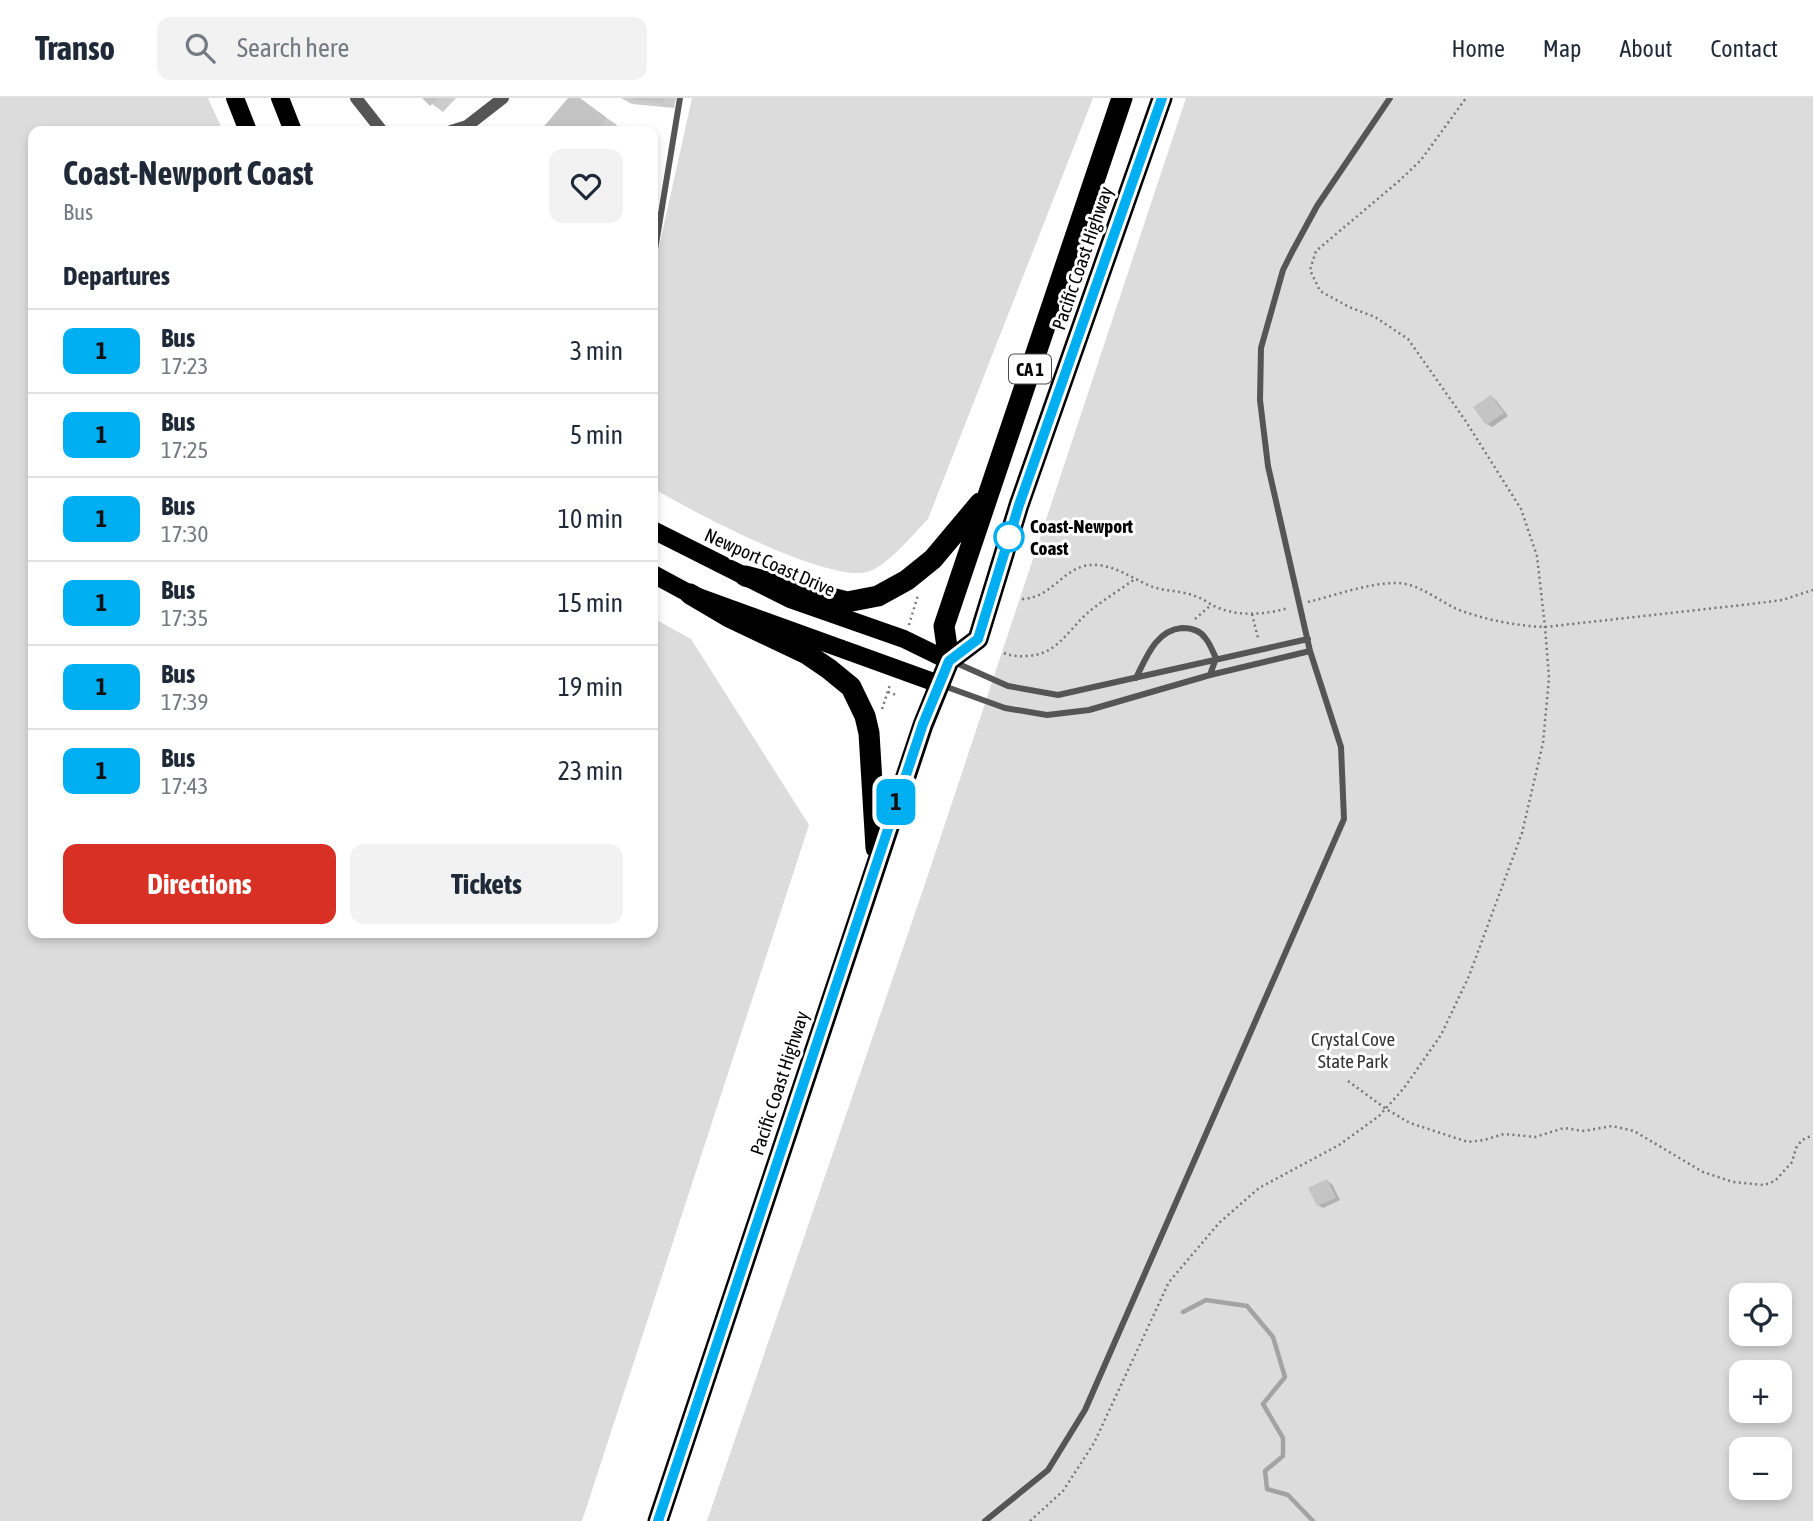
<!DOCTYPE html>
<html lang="en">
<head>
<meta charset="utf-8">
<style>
  body { margin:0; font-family:"Asap Condensed",sans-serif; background:#f2f2f3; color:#1f2937; height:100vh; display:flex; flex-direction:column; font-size:26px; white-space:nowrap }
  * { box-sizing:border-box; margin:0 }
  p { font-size:23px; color:#747a83 }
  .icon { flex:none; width:38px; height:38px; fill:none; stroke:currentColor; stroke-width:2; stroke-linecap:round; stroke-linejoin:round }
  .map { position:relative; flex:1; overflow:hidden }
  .sheet { position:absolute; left:28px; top:28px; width:630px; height:812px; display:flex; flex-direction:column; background:#fff; border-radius:14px; box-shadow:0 4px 10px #0003 }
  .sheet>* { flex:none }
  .badge { padding:0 14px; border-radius:10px; font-size:24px; line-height:46px }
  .tools { position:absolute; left:1729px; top:1185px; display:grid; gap:14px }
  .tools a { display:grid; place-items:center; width:63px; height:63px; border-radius:14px; background:#fff; box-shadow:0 4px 10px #0003; font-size:35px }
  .map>.badge { position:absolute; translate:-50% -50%; box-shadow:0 0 0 4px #fff }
  h2 { padding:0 35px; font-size:26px; line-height:63px }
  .round { display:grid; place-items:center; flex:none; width:74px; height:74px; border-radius:14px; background:#f2f2f3 }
  .overview { display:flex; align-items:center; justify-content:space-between; height:119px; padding:0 35px }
  h1 { font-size:33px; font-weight:700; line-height:52px }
  .primary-button { display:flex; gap:14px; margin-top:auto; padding:14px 35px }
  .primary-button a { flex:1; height:80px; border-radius:14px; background:#d93025; color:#fff; font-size:28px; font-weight:700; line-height:80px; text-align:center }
  .primary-button a+a { background:#f2f2f3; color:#1f2937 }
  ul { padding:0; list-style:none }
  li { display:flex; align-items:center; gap:21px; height:84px; padding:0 35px; border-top:2px solid #e0e1e3 }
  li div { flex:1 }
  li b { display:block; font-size:26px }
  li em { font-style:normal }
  li .badge { min-width:77px; font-weight:700; text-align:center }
  header { display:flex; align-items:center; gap:42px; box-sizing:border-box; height:98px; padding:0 35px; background:#fff; border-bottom:2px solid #e0e1e3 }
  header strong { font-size:33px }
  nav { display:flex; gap:38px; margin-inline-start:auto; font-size:24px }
  .search { width:490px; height:63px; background:#f2f2f3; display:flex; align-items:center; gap:18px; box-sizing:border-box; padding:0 24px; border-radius:14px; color:#747a83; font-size:26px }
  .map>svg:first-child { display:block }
  .green { fill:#dcdcdc; fill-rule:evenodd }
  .shadow { fill:#0003 }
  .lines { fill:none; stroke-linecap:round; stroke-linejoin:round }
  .stream { stroke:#a3a3a3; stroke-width:4.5 }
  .building { fill:#c4c4c4 }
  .path { stroke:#777; stroke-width:2.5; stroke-dasharray:2 3.5; stroke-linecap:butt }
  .lane { stroke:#555; stroke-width:6 }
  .street { stroke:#555; stroke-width:12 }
  .primary { stroke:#000; stroke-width:18 }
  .highway { stroke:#000; stroke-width:21 }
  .line-casing { stroke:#fff; stroke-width:16 }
  .line { stroke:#00aff2; stroke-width:10 }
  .stop-dot { fill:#fff; stroke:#00aff2; stroke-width:3.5 }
  .labels { text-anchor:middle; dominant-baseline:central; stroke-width:6; stroke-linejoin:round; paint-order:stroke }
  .shield { fill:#fff; stroke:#4c4c4c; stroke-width:2 }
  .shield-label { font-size:18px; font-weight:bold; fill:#000 }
  .street-label { font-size:19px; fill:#000; stroke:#fff }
  .stop-label { font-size:19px; font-weight:bold; fill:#000; stroke:#fff; text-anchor:start }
  .park-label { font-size:19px; fill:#333; stroke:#fff }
</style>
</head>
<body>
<header>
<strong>Transo</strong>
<div class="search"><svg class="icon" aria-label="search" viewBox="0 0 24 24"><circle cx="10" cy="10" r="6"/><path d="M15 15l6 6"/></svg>Search here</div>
<nav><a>Home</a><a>Map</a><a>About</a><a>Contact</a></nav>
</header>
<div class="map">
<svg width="1813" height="1423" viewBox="0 0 1813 1423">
  <rect width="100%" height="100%" fill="#fff"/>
  <!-- green -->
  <path class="green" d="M0,0H208L223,33H33V835H653V520L691,541L809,727L582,1423H0Z
    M692,0H1093L928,421C913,436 887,469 867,474C825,484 691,413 653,390V176Z
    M1186,0H1813V1423H707L927,780ZM1741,1197H1780V1236H1741ZM1741,1274H1780V1312H1741ZM1741,1351H1780V1390H1741Z"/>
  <!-- shadow -->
  <path class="shadow" d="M424,0H456L443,14Z
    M570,0H578L617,27L612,33H543Z
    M621,0H676L674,10L632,6Z
    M1491,299L1496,302L1508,318L1492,329L1487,326Z
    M1327,1083L1332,1086L1340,1102L1323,1110L1318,1107Z"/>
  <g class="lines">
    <!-- stream -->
    <path class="stream" d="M1183,1214L1206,1202L1247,1208L1273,1239L1285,1279L1263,1306L1283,1340V1358L1265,1373L1267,1391L1288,1397L1313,1423"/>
  </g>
  <!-- building -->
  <path class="building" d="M422,0H438L430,8Z
    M568,0H580L607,20L595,33H540Z
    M634,0H664L663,5L634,2Z
    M1491,297L1504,315L1486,327L1473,309Z
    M1327,1081L1336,1100L1317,1108L1308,1090Z"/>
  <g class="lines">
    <!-- path -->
    <path class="path" d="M1022,501C1055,500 1064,464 1098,467C1116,469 1131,479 1148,487C1163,494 1180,492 1195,498C1202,500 1208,505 1214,508C1237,519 1265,517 1288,510
      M1308,504C1336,497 1365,486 1394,485C1418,484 1438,503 1459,512C1487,522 1516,528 1545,529L1751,506L1782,502L1813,492
      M1252,516L1258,540
      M1195,521L1211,507
      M909,527L918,497
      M1004,555C1015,560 1036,559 1047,553C1063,545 1076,524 1091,512C1105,501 1121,491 1135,481
      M888,594L896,597
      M882,611L890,587
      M1348,983L1386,1011L1410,1025L1468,1044L1484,1042L1504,1036L1535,1039L1564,1030L1584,1033L1612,1028L1634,1033L1703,1074L1733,1084L1764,1087L1775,1083L1792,1064L1796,1050L1802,1042L1813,1037
      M1030,1423L1063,1393L1094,1345L1169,1184L1219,1125L1259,1090L1339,1047L1379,1018L1404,990L1441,937L1469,878L1522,735L1543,645L1549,580L1545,529L1537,458L1521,411L1465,322L1408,241L1375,219L1349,209L1320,193L1310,172L1316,153L1399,83L1421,62L1466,0"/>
    <!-- lane -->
    <path class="lane" d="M653,164L680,0
      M954,564L1008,588L1058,597L1308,541
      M1136,580C1146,560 1156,532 1182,530C1192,530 1201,533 1206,541C1210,546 1213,554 1216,560L1210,577
      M944,588L1005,610L1047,617L1089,612L1210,577L1310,553
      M985,1423L1048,1372L1085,1312L1344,721L1341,649L1310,553L1268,368L1260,302L1261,250L1283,172L1292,154L1317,108L1390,0"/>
    <!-- street -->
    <path class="street" d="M356,0L382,33
      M451,33L467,28L503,0"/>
    <!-- primary -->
    <path class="primary" d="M235,0L248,33
      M280,0L293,33
      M653,432L790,501L904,541L949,563
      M653,476L690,496L939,586"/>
    <!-- highway -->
    <path class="highway" d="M745,478L847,504L878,498L907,482L933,461L980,405
      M690,496L729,519L807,556L829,571L851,589L865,618L869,635L876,750
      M949,563L944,528L1122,0
      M658,1423L923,627L949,563L978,541L1019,407L1162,0"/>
  </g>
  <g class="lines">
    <!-- line casing -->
    <g class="line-casing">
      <path id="line" d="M658,1423L923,626L949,563L978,541L1019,407L1162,0"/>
    </g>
    <!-- line -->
    <use href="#line" class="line"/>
  </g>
  <!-- markers -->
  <circle class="stop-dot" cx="1009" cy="439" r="14"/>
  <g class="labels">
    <!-- shield labels -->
    <rect class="shield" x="1009" y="256.5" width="42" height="29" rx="5"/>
    <g class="shield-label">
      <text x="1030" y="271">CA 1</text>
    </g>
    <!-- street labels -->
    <g class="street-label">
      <text transform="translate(1082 160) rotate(-71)">Pacific Coast Highway</text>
      <text transform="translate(770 464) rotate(24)">Newport Coast Drive</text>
      <text transform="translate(779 985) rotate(-72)">Pacific Coast Highway</text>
    </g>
    <!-- stop labels -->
    <g class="stop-label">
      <text x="1030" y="428">Coast-Newport<tspan x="1030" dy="22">Coast</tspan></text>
    </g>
    <!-- park labels -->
    <g class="park-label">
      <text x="1353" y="941">Crystal Cove<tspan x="1353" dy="22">State Park</tspan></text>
    </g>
  </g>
</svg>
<div class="tools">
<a><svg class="icon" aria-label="locate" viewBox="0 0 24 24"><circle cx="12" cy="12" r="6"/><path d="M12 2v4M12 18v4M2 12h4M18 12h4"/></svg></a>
<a>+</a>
<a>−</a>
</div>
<b class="badge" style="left:896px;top:704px;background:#00aff2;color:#111">1</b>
<section class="sheet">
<div class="overview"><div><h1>Coast-Newport Coast</h1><p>Bus</p></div><a class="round"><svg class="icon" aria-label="heart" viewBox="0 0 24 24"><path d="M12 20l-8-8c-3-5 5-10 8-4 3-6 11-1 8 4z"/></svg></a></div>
<h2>Departures</h2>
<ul>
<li><span class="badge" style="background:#00aff2;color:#111">1</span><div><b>Bus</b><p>17:23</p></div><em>3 min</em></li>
<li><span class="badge" style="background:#00aff2;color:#111">1</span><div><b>Bus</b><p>17:25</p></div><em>5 min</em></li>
<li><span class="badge" style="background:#00aff2;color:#111">1</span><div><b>Bus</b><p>17:30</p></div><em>10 min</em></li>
<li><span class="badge" style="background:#00aff2;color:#111">1</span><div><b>Bus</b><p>17:35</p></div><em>15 min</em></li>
<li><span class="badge" style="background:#00aff2;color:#111">1</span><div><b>Bus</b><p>17:39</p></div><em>19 min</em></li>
<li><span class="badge" style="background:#00aff2;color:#111">1</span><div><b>Bus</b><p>17:43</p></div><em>23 min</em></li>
</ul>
<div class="primary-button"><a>Directions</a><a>Tickets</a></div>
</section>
</div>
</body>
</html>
